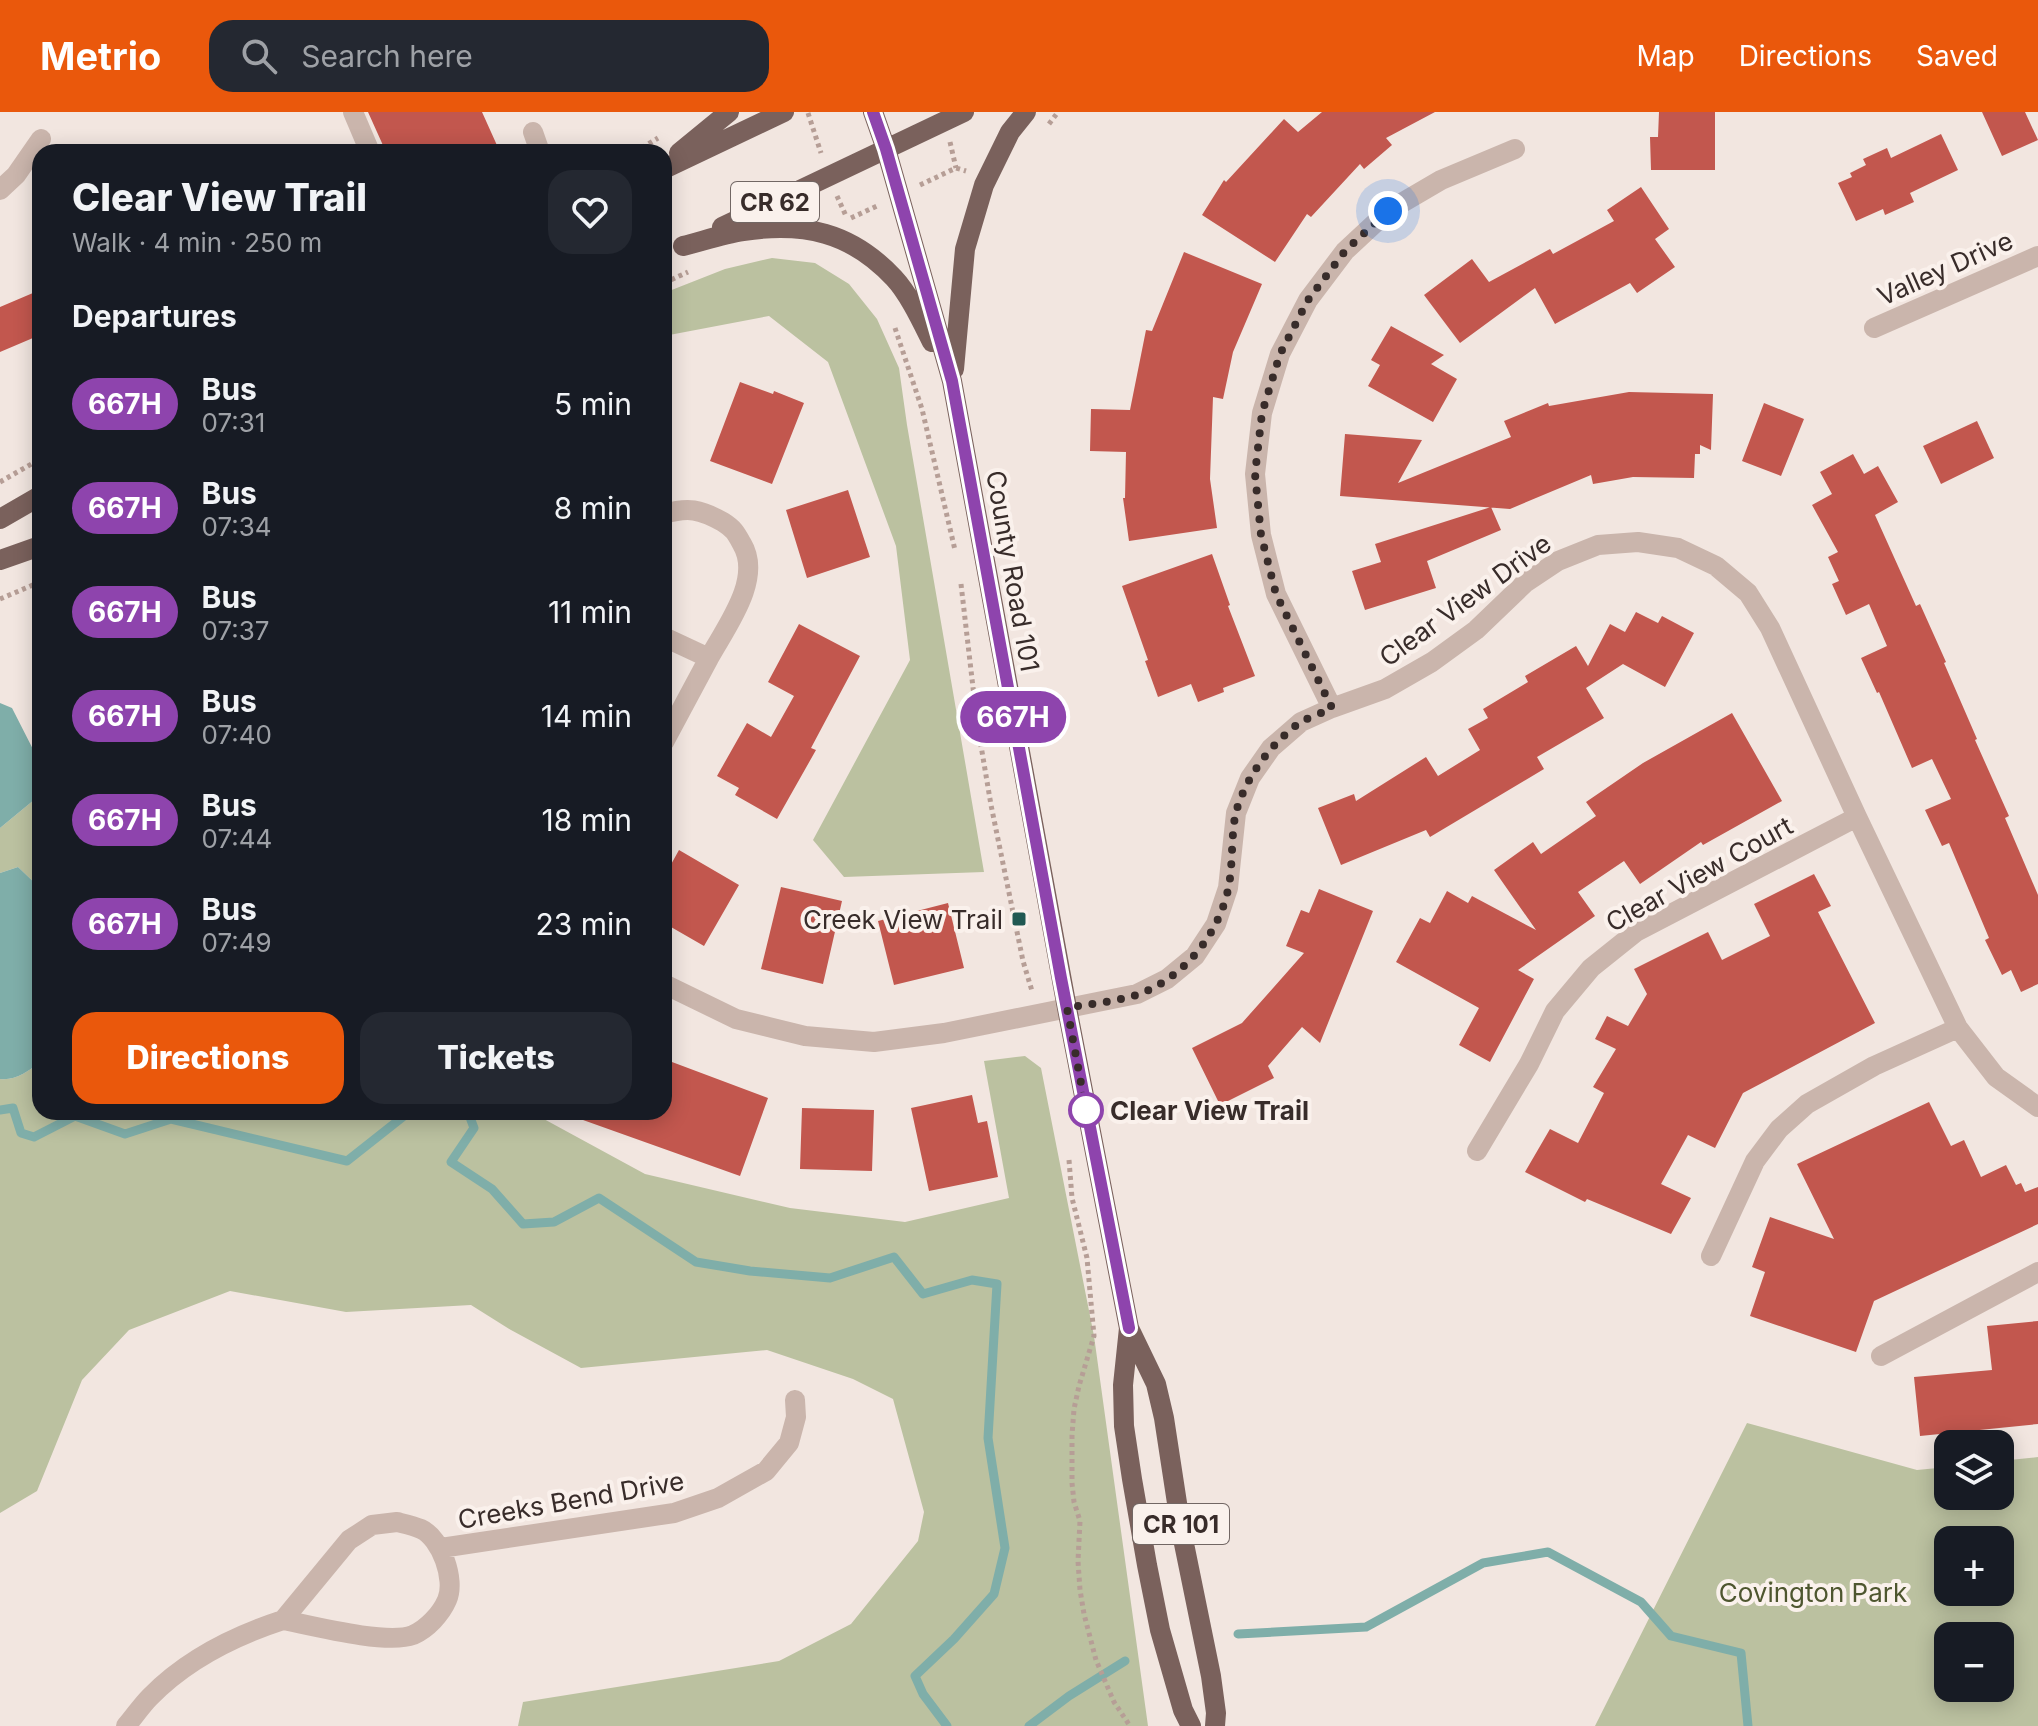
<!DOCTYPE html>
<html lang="en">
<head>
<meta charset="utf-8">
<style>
  body { margin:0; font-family:Inter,sans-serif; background:#242831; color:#f1f3f6; height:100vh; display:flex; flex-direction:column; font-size:30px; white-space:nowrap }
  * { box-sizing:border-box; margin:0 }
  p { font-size:26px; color:#9ea1a6 }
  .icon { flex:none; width:44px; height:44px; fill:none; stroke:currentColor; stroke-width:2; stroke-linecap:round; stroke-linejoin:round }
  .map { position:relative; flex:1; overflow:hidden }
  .drawer { position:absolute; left:32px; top:32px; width:640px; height:976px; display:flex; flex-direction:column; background:#171b24; border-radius:24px; box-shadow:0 4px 20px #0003 }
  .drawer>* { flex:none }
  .badge { padding:0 16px; border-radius:26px; font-size:28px; line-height:52px }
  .tools { position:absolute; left:1934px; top:1318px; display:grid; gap:16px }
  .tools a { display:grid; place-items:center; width:80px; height:80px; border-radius:16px; background:#171b24; box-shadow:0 4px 20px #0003; font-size:40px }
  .you { position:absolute; width:40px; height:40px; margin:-20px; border:6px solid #fff; border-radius:50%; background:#1a73e8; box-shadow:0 0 0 12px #1a73e833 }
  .map>.badge { position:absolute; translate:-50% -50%; box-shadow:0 0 0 4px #fff }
  h2 { padding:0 40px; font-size:30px; line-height:72px }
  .round { display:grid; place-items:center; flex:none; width:84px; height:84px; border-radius:24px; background:#242831 }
  .headline { display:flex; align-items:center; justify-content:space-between; height:136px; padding:0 40px }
  h1 { font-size:38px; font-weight:800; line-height:60px }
  .primary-button { display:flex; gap:16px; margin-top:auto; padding:16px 40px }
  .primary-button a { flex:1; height:92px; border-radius:24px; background:#ea580c; color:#fff; font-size:32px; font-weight:800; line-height:92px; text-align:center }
  .primary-button a+a { background:#242831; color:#f1f3f6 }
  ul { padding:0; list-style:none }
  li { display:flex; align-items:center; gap:24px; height:104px; padding:0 40px }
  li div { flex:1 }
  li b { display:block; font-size:30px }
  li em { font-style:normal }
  li .badge { min-width:88px; font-weight:700; text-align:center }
  header { display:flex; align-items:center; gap:48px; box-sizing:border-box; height:112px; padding:0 40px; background:#ea580c; color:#fff }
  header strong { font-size:38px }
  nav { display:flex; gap:44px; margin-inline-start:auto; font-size:28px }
  .search { width:560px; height:72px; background:#242831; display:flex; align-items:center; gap:20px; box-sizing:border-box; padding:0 28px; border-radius:24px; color:#9ea1a6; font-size:30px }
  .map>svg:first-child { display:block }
  .green { fill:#bbc1a0; fill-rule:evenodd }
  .water { fill:#7faea9 }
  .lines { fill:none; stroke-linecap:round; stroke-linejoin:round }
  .stream { stroke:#7faea9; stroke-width:9 }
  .building { fill:#c2574e }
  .path { stroke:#b69e96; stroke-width:5; stroke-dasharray:4 4; stroke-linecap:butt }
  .minor { stroke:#cab5ac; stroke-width:20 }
  .major { stroke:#7a615c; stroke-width:20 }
  .line-casing { stroke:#fff; stroke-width:18 }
  .line { stroke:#8e44ad; stroke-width:12 }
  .walk { stroke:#382c2a; stroke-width:8; stroke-dasharray:0 14.4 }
  .poi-dot { fill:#215953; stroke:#faf1ec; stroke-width:3 }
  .stop-dot { fill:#fff; stroke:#8e44ad; stroke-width:4 }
  .labels { text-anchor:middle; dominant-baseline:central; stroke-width:8; stroke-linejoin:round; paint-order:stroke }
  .shield { fill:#faf1ec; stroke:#726764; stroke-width:2 }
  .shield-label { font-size:24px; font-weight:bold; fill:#382c2a }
  .street-label { font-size:26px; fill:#382c2a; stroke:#faf1ec }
  .poi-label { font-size:26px; fill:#382c2a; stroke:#faf1ec; text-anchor:end }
  .stop-label { font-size:26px; font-weight:bold; fill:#382c2a; stroke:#faf1ec; text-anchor:start }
  .park-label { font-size:26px; fill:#4e562f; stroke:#faf1ec }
</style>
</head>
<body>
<header>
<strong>Metrio</strong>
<div class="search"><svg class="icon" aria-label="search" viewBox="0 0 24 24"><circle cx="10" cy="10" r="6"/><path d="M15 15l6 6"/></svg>Search here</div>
<nav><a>Map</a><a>Directions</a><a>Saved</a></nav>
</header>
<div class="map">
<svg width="2038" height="1614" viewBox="0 0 2038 1614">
  <rect width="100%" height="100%" fill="#f2e6e0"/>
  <!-- green -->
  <path class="green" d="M772,146L815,151L849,172L877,207L899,256L907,313L984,760L844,765L813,728L910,548L896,434L828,250L769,204L664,224V181L725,157Z
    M40,683V776L18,755L0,761V716Z
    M1025,944L1041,956L1094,1224L1148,1614H518L523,1590L779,1549L851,1512L918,1429L924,1400L893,1287L853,1267L767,1238L581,1256L511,1218L471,1193L346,1200L230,1179L129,1218L82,1268L37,1379L0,1401V967C15,969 29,959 40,950V1000H531L645,1062L790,1096L905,1110L1009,1086L984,949Z
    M1747,1311L1917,1358L1948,1355V1384H2000V1349L2038,1345V1614H1595ZM2000,1428V1480H1948V1428ZM2000,1524V1576H1948V1524Z"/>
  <!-- water -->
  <path class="water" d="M0,591L12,596L40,651V683L0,716Z
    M18,755L40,776V950C29,959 15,969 0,967V761Z"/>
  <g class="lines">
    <!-- stream -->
    <path class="stream" d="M0,998L13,996L21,1021L34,1025L75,1004L125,1022L171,1007L347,1049L409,1000
      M468,1000L474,1016L451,1050L492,1077L523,1112L554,1110L599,1086L696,1150L750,1159L830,1166L894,1145L923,1182L972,1168L997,1172L988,1326L1005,1436L994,1482L954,1527L915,1564L923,1582L947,1614
      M1238,1522L1366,1515L1483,1451L1548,1440L1641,1490L1671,1524L1741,1541L1748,1614
      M1029,1614L1069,1584L1125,1549"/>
  </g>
  <!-- building -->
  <path class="building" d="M368,0H482L500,40H386Z
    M1322,0H1435L1386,26L1392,33L1364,57L1360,52L1311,105L1307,102L1275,150L1202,103L1224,68L1226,70L1284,7L1298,20Z
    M1659,0H1715V58H1651L1650,25H1658Z
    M1982,0H2025L2038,28L2002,44Z
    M1941,22L1958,58L1910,81L1914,90L1885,103L1883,97L1856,109L1838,71L1852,65L1850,61L1866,53L1863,47L1887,36L1891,46Z
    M1641,75L1669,117L1655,127L1675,155L1637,181L1630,171L1555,212L1535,176L1460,231L1424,183L1472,147L1489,170L1550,137L1553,142L1614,109L1607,98Z
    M1184,140L1262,172L1233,240L1223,287L1213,285L1210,367L1217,416L1129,429L1123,386H1125L1126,340L1090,339L1091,297L1130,298L1146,218L1152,219Z
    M40,178V223L0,240V195Z
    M1391,214L1444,243L1431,252L1457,267L1433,310L1368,274L1380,253L1371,248Z
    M740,270L773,282L774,279L804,291L772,372L710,349Z
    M1629,280L1713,282L1711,338L1700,333V342H1695L1694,366L1633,365L1593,372L1591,363L1510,397L1340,384L1345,322L1422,328L1398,371L1511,325L1504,309L1548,291L1549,294Z
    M1764,291L1804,307L1781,364L1742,349Z
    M1977,309L1994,346L1941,372L1923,334Z
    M1853,342L1864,362L1878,354L1898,390L1875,403L1916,494L1920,492L1946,550L1944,551L1977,627L1975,628L2009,704L2005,706L2038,783V872L2021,880L2011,858L2002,863L1985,828L1989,826L1949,731L1942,734L1925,698L1951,687L1932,647L1912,656L1879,580L1877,581L1861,546L1887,534L1869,492L1846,503L1832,472L1839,469L1828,445L1838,440L1812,393L1832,382L1820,360Z
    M848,378L870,445L807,466L786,398Z
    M1491,395L1501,418L1427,449L1436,476L1365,498L1352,459L1381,450L1375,432Z
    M1212,442L1230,493L1228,494L1255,564L1223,576L1224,580L1198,590L1191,572L1158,585L1145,549L1148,548L1122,474Z
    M1636,500L1658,511L1662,504L1694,521L1665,575L1623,552L1586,576L1604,606L1537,645L1544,657L1430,725L1426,718L1341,753L1318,696L1354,682L1356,689L1426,645L1438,664L1480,638L1468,617L1488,606L1483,597L1528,570L1525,564L1576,534L1588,554L1610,512L1625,520Z
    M799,512L860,544L811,636L816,638L777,707L735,683L739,676L717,664L747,611L771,625L794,584L768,570Z
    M1732,601L1782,689L1703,733L1701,730L1640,772L1624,749L1578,780L1595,804L1518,858L1534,867L1490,950L1459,933L1479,896L1396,850L1420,806L1430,811L1447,779L1468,791L1472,784L1536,818L1494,758L1533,730L1541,742L1596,704L1586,690L1643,651Z
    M679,738L739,773L704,834L664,811V765Z
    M1814,762L1831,794L1818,800L1875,911L1743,981L1715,1036L1688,1023L1661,1072L1691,1086L1671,1122L1587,1087L1585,1090L1525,1060L1550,1017L1578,1031L1604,981L1593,975L1616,937L1595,927L1607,904L1628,914L1647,882L1634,857L1708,820L1722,848L1770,824L1754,792Z
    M781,775L842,789L823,872L761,857Z
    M1319,777L1373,799L1320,931L1302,915L1268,954L1274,966L1220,993L1192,936L1242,911L1304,841L1286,834L1301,798L1309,801Z
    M948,791L964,856L894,873L878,809Z
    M664,947L768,986L740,1064L569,1003V1000H664Z
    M972,983L978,1011L987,1009L998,1065L929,1079L911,996Z
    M1929,990L1951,1034L1964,1028L1981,1065L2006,1053L2016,1073L2021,1071L2025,1080L2038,1075V1112L1874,1189L1856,1240L1750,1204L1765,1160L1752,1155L1770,1105L1834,1127L1797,1052Z
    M802,996L874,998L872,1059L800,1057Z
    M2038,1209V1312L1920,1324L1914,1265L1992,1258L1987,1214Z"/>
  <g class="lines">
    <!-- path -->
    <path class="path" d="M808,1L821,41
      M1049,12L1058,0
      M950,30L956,56
      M635,40L658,26
      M920,73L956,56L966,59
      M837,84L846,104
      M851,106L879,93
      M664,171L688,160
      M895,216L922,297L955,438
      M0,370L40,347
      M961,472L977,610L991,693L1023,849L1032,879
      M0,487L40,470
      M1069,1048L1072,1086L1087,1146L1094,1224L1079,1274L1074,1297L1072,1323V1371L1074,1390L1080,1409L1078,1449L1080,1478L1084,1502L1096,1548L1114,1590L1130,1614"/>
    <!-- minor -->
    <path class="minor" d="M353,0L370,40
      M533,20L540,40
      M0,78L16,63L41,27
      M1874,216L2038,144
      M664,402C688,395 700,397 723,410C734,417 736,421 742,432C763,467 726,515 709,546L664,525
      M1332,596L1276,482L1261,423L1255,362L1262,301L1280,242L1308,188L1345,139L1388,99L1441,68L1515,37
      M664,630L709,546
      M664,872L736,907L805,924L874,930L944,921L1137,882L1167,867L1195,844L1216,812L1228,776L1236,701L1250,666L1271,636L1301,610L1332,596L1385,577L1432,550L1476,518L1525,471L1558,449L1598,433L1638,430L1678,436L1716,454L1748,481L1770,516L1857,705L1958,916L1996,965L2038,995
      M1477,1039L1529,952L1555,899L1591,856L1636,820L1857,705
      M1711,1144L1755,1049L1779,1017L1807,992L1874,954L1958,916
      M1881,1244L2038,1160
      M397,1410C405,1412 414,1414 421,1417C441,1426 456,1468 447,1488C441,1502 427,1517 413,1523C387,1533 313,1514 283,1508L349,1428L372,1413Z
      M441,1436L674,1401L718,1386L766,1359L789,1331L796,1305L795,1288
      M126,1614C134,1605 141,1594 150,1585C186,1548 234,1524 283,1508"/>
    <!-- major -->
    <path class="major" d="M873,0L886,37L952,269L1067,896L1129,1216L1156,1272L1164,1306L1181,1417L1211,1564L1216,1601L1215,1614
      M679,41L729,0
      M664,57L784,0
      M722,115L964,0
      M683,134C703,129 723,122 743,119C804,110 851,120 894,166C909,182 922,210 932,230
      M954,257L965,137L984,73L1010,20L1026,0
      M0,407L40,384
      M0,448L40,434
      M1129,1216L1123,1273L1124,1314L1132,1367L1147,1453L1160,1518L1183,1598L1191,1614"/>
  </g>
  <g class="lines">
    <!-- line casing -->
    <g class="line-casing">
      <path id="line" d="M873,0L886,37L952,269L1061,866L1129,1216"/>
    </g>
    <!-- line -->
    <use href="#line" class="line"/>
    <!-- walk -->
    <path class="walk" d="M1086,998L1067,896C1088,892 1112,890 1133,884C1182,869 1220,822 1229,773C1233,750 1231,722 1236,700C1246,665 1270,633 1299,611C1309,605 1322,601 1332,596L1276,482L1261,423L1255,362L1262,301L1280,242L1308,188L1345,139L1388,99"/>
  </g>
  <!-- markers -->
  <rect class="poi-dot" x="1011" y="799" width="16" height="16" rx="4"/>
  <circle class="stop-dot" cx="1086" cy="998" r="16"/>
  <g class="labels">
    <!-- shield labels -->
    <g class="shield">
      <rect x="731" y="70" width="88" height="40" rx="6"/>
      <rect x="1133" y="1392" width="96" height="40" rx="6"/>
    </g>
    <g class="shield-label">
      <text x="775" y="90">CR 62</text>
      <text x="1181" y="1412">CR 101</text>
    </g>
    <!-- street labels -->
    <g class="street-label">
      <text transform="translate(1945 156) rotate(-24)">Valley Drive</text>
      <text transform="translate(1013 459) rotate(80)">County Road 101</text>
      <text transform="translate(1465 488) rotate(-36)">Clear View Drive</text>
      <text transform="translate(1699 762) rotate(-29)">Clear View Court</text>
      <text transform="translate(571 1388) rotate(-10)">Creeks Bend Drive</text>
    </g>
    <!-- poi labels -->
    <g class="poi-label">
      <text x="1003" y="807">Creek View Trail</text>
    </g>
    <!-- stop labels -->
    <g class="stop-label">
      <text x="1110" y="998">Clear View Trail</text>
    </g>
    <!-- park labels -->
    <g class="park-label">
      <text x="1813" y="1480">Covington Park</text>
    </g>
  </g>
</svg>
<div class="tools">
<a><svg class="icon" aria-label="layers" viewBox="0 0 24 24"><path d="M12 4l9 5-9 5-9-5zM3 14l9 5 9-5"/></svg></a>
<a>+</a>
<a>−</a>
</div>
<div class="you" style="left:1388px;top:99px"></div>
<b class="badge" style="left:1013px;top:605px;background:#8e44ad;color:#fff">667H</b>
<section class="drawer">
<div class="headline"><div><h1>Clear View Trail</h1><p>Walk · 4 min · 250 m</p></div><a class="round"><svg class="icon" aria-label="heart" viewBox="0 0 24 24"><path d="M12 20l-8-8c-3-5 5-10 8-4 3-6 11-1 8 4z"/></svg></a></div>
<h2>Departures</h2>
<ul>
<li><span class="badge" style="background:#8e44ad;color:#fff">667H</span><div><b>Bus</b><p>07:31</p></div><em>5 min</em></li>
<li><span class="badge" style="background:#8e44ad;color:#fff">667H</span><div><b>Bus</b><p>07:34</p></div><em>8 min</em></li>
<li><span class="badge" style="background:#8e44ad;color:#fff">667H</span><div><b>Bus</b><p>07:37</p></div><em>11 min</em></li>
<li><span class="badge" style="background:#8e44ad;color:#fff">667H</span><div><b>Bus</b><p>07:40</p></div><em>14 min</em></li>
<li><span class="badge" style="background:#8e44ad;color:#fff">667H</span><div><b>Bus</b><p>07:44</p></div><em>18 min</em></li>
<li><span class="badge" style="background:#8e44ad;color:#fff">667H</span><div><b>Bus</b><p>07:49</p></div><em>23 min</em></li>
</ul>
<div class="primary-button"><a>Directions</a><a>Tickets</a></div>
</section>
</div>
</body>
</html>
